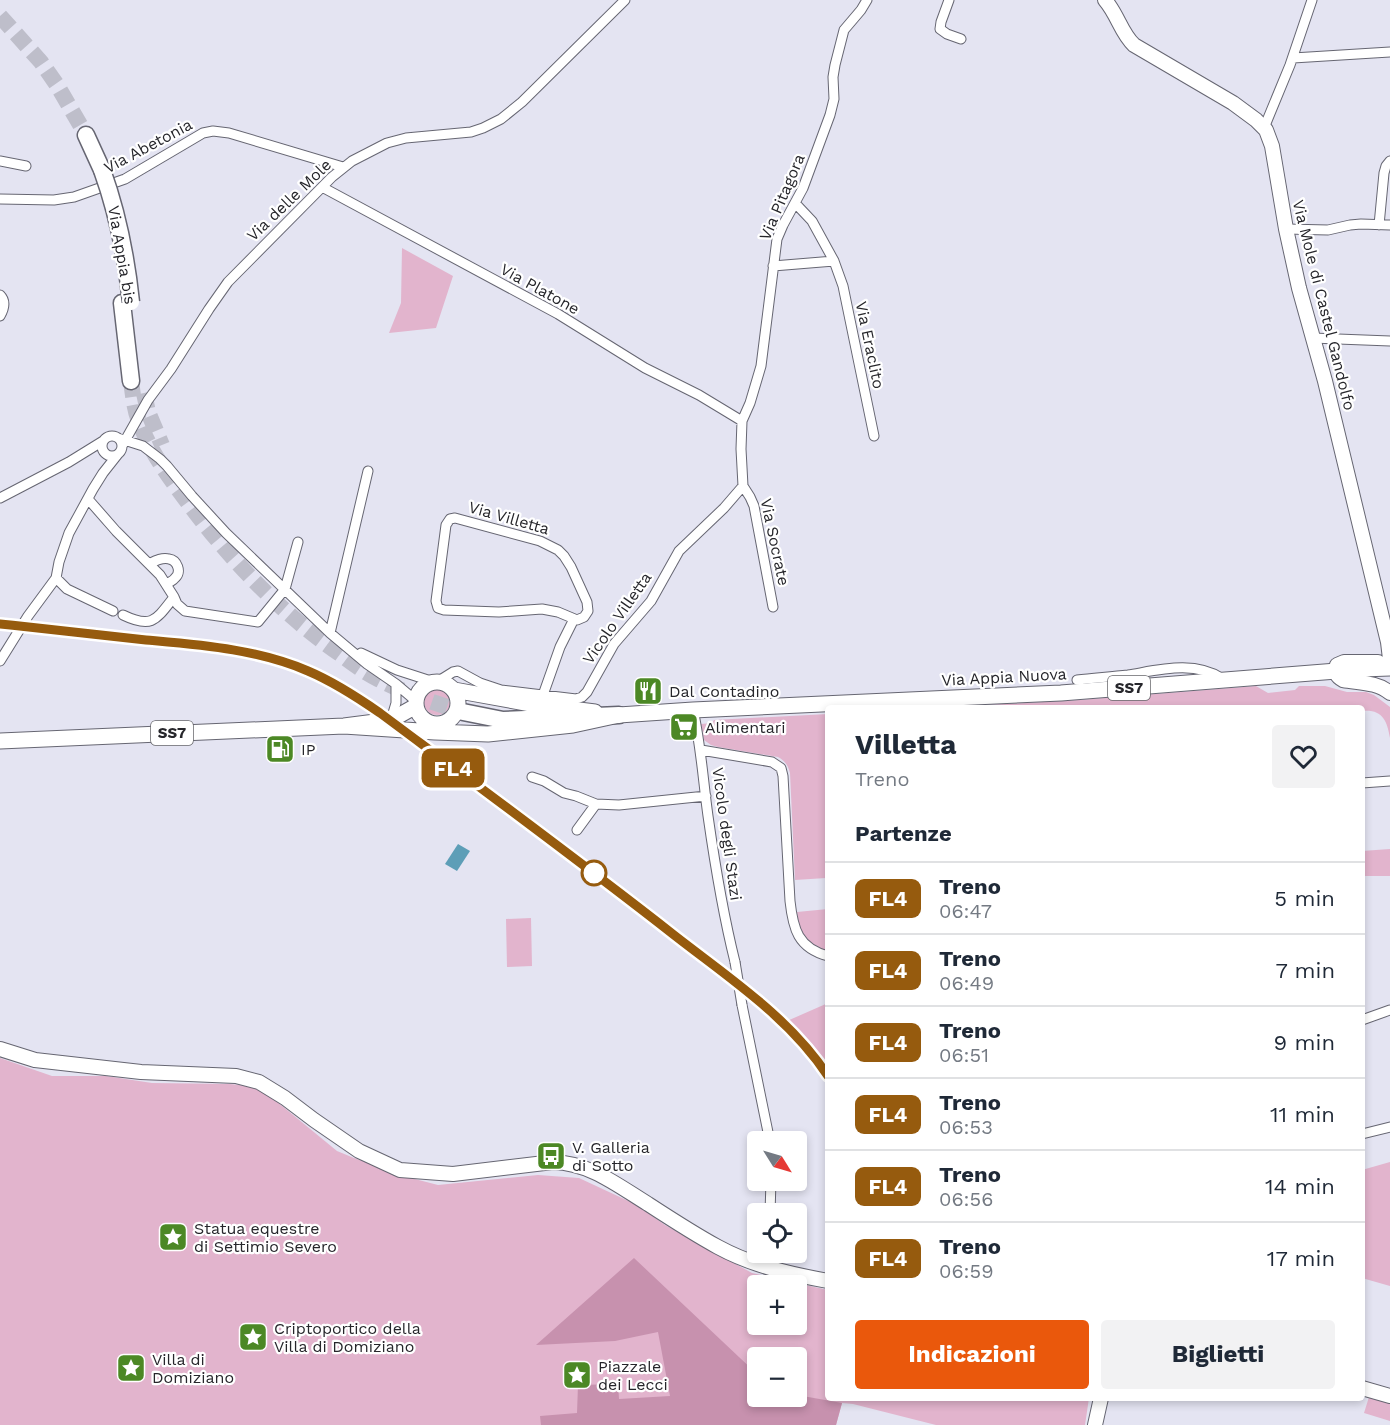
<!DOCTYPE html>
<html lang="it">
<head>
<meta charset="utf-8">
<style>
  body { margin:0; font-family:"Work Sans",sans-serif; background:#f2f2f3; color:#1f2937; height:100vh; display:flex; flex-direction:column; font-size:22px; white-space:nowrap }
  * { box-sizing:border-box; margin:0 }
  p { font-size:20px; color:#747a83 }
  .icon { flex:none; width:33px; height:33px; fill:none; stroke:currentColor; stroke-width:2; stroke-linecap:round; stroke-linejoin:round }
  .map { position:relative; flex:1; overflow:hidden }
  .drawer { position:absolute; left:825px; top:705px; width:540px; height:696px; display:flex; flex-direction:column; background:#fff; border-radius:6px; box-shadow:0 3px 9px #0003 }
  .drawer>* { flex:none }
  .badge { padding:0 12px; border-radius:9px; font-size:21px; line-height:39px }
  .needle { width:39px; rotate:127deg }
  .controls { position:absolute; left:747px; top:1131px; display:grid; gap:12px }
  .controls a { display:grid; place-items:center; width:60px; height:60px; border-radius:6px; background:#fff; box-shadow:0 3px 9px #0003; font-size:30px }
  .map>.badge { position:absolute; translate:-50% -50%; box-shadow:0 0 0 3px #fff }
  h2 { padding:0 30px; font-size:22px; line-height:54px }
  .round { display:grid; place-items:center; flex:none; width:63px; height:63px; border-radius:6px; background:#f2f2f3 }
  .headline { display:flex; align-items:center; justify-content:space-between; height:102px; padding:0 30px }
  h1 { font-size:28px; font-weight:700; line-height:45px }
  .primary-button { display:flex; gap:12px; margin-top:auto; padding:12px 30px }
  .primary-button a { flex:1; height:69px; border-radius:6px; background:#ea580c; color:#fff; font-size:24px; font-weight:700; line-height:69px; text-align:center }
  .primary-button a+a { background:#f2f2f3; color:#1f2937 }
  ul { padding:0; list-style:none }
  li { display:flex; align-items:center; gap:18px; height:72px; padding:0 30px; border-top:2px solid #e0e1e3 }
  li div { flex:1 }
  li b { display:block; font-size:22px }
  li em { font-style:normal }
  li .badge { min-width:66px; font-weight:700; text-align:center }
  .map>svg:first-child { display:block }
  .green { fill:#e2b4cd; fill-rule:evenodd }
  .forest { fill:#c791ae }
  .water { fill:#5d9eb7 }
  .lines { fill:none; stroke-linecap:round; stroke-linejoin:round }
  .highway-tunnel { stroke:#bebeca; stroke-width:16; stroke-dasharray:16 8; stroke-linecap:butt }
  .street-casing { stroke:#666672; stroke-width:11 }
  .secondary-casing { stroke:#666672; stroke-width:16 }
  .primary-casing { stroke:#666672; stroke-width:17 }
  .highway-casing { stroke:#666672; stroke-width:19 }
  .street { stroke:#fff; stroke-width:9 }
  .secondary { stroke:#fff; stroke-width:14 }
  .primary { stroke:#fff; stroke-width:15 }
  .highway { stroke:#fff; stroke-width:16 }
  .rail { stroke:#56565d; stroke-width:2; stroke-dasharray:12 6; stroke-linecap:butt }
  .street-bridge-casing { stroke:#666672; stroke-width:11; stroke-linecap:butt }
  .highway-bridge-casing { stroke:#666672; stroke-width:19; stroke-linecap:butt }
  .street-bridge { stroke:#fff; stroke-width:9 }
  .highway-bridge { stroke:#fff; stroke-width:16 }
  .line-casing { stroke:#fff; stroke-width:14 }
  .line { stroke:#965b0e; stroke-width:9 }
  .stop-dot { fill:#fff; stroke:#965b0e; stroke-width:3 }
  .labels { text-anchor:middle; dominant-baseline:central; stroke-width:4.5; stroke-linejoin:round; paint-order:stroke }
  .shield { fill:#fff; stroke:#67676b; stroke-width:1.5 }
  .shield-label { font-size:15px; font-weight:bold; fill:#26262b }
  .street-label { font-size:16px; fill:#26262b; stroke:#fff }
  .poi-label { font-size:16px; fill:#26262b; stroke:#fff; text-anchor:start }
</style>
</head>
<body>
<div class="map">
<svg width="1390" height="1425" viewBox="0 0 1390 1425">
  <rect width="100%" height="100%" fill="#e4e4f2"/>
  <!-- green -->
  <path class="green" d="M402,248L453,276L436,328L389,333L401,303Z
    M1256,686L1268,693L1295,690L1299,686H1325L1347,692H1366L1374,695L1390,707V738C1387,720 1382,709 1362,711V708H932L1079,700Z
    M424 702a13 13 0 1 1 26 0a13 13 0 1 1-26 0Z
    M828,714L827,871L828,886L826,878L795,880L790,773C788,765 785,761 778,757L718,747L711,745L704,740L701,724L712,723L714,720Z
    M1390,849V876H1362V851Z
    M828,909V952C807,943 800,936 797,912Z
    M531,918L532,966L507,967L506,919Z
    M828,1003V1063L787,1021Z
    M0,1058L52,1076H106L152,1083L230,1084L259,1087L337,1151L354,1158L407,1177L438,1185L538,1175L579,1178L637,1205L665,1225L752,1273L828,1290V1398H1089L1085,1425H936L853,1404L842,1403L836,1425H0ZM758,1286H796V1324H758ZM758,1358H796V1396H758Z
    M1390,1162V1286L1362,1278V1170Z
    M1369,1397L1390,1403V1421L1364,1413Z"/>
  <!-- forest -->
  <path class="forest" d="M634,1258L757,1374L758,1396H796L797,1395L842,1403L836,1425H541L540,1416L577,1413L578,1385L618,1384L619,1399L670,1396L658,1332L615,1341L536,1345Z"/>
  <!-- water -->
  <path class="water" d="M458,844L470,851L457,871L445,864Z"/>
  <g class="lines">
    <!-- highway-tunnel -->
    <path class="highway-tunnel" d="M0,16L41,62L57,85L86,135
      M131,381C133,394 134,409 139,421C149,449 166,473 183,496C227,556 278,611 340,654C352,663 364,672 378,679C405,693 434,703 463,712
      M144,393L148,412L162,445"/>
    <!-- street casing -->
    <g class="street-casing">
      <path id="street" d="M949,0L941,22L940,29L947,34L961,39
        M1293,58L1390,52
        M1264,128L1290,65L1312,0
        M0,161L26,166
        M322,187L558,314L645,368L699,395L742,421
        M0,199L54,200L74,197L125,179L203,133L213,131L229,133L343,167
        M1379,225L1384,173L1386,166L1390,161
        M1286,229L1328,230L1350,225L1361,224L1390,225
        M834,261L843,286L874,436
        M773,266L834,261L812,221L795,203
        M0,295C6,301 4,309 0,316
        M1312,338L1390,341
        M102 446a10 10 0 1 1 20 0a10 10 0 1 1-20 0Z
        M118,438L143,446L160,459L167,466L192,496L226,533L330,633L367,664L396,684V703L391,720
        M122,446L148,400L171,369L209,309L228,282L332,177L352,161L387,143L406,138L471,132L483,128L501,119L522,102L625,0
        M743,486L741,449L742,421L750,403L761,366L777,239L783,225L803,188L830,115L834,99L833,77L835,65L844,30L861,10L867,0
        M743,486L750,497L754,506L773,607
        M0,498L69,462L103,441
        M88,499L116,531L160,575L174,597C156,620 152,629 123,615
        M455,518L540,541L558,550L564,556L571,567L587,602L588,611L584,617L577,620L558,612L542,609L499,612L444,610L438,608L436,601L446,525L450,519Z
        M149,564C155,561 162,557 169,559C177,560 182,572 175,578C173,581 169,582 167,584
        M56,578L67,589L113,611
        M174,597L177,604L185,611L258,622L285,589L298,542
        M330,633L368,471
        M361,653L397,670L434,682
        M0,661L28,616L56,578L59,562L69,533L93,489L103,473L118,454
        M1077,680C1094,678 1111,677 1128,675C1159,670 1194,660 1223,679
        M437,682L453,672L458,671L480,683L501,690L576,699L582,697L587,692L614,644L651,601L679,551L724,508L743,486
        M396,684L416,701
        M543,695L560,647L574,619
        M693,710C701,745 703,780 708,816C715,865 723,914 735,962
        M701,750L772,762L781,768L783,776L790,901C793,929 798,948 828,956
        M532,777L544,781L564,793L576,796L596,804L619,805L706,796
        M1362,783L1390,781
        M577,830L596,804
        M742,1005L770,1142
        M1362,1020L1390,1010
        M1362,1134L1390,1127
        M770,1214L771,1180
        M763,1266L766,1252"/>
    </g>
    <!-- secondary casing -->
    <g class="secondary-casing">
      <path id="secondary" d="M1105,0C1118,15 1121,33 1134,45L1233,103L1256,120L1266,130L1272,146L1286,229L1299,288L1325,381L1388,642L1390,659
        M1378,662H1344L1337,665C1334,672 1337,677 1343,680C1360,683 1377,682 1390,693
        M0,1049L35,1060L141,1072L236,1076L259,1082L285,1098L314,1120L359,1151L400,1170L453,1174L553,1162C590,1163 617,1185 648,1204C671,1219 694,1234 718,1247C753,1266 790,1274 828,1281
        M1362,1388L1390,1396
        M1095,1425L1101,1398"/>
    </g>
    <!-- primary casing -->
    <g class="primary-casing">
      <path id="primary" d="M416 703a21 21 0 1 1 42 0a21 21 0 1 1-42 0Z
        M454,690L531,704L595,712
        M344,726L435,732L488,734L573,725L619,715L693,710L1061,693L1362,669L1390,668
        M0,741L344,726L391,720L416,706"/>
    </g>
    <!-- highway casing -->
    <g class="highway-casing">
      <path id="highway" d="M86,135L102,170
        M122,303L131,381
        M463,712L503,720L619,715"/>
    </g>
    <!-- street -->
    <use href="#street" class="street"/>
    <!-- secondary -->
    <use href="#secondary" class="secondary"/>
    <!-- primary -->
    <use href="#primary" class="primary"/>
    <!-- highway -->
    <use href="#highway" class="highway"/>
    <!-- rail -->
    <path class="rail" d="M0,624L233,650L275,659L309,671L344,689L379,713C474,784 569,854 663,927C721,972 787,1014 828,1075"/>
    <!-- street-bridge casing -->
    <g class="street-bridge-casing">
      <path id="street-bridge" d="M735,962L742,1005"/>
    </g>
    <!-- highway-bridge casing -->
    <g class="highway-bridge-casing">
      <path id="highway-bridge" d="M102,170C118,214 126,255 131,302"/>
    </g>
    <!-- street-bridge -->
    <use href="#street-bridge" class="street-bridge"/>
    <!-- highway-bridge -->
    <use href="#highway-bridge" class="highway-bridge"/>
  </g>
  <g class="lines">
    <!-- line casing -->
    <g class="line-casing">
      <path id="line" d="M0,624C49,629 98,635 146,640C201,645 257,649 308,671C334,682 357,697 380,713C478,786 577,859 674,935C729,978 789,1017 828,1076"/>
    </g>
    <!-- line -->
    <use href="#line" class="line"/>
  </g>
  <!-- icons -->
  <defs>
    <g id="restaurant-square" transform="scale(1.5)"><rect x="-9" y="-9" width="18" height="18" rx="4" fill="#4c8825" stroke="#fff"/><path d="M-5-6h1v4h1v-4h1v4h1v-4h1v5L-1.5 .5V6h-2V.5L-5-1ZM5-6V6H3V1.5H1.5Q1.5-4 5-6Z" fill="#fff"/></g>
    <g id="supermarket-square" transform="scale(1.5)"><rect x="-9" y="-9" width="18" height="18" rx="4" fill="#4c8825" stroke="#fff"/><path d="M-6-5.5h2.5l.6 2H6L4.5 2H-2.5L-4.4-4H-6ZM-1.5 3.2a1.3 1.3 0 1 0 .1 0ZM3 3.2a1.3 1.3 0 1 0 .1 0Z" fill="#fff"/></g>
    <g id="fuel-square" transform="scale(1.5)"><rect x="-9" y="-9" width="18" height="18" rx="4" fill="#4c8825" stroke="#fff"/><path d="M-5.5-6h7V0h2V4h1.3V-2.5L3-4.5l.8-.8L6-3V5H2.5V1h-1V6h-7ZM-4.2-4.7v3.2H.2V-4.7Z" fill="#fff"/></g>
    <g id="bus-square" transform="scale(1.5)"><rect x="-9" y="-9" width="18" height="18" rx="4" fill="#4c8825" stroke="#fff"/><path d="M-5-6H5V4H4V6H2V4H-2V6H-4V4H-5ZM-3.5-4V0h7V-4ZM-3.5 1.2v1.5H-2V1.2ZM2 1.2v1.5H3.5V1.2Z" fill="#fff"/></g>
    <g id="sight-square" transform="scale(1.5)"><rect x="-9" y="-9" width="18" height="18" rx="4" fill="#4c8825" stroke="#fff"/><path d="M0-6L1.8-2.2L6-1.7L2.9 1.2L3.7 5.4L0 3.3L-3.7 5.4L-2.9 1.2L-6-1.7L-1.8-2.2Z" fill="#fff"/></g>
  </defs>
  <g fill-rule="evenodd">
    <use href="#restaurant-square" x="648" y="691"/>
    <use href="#supermarket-square" x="684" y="727"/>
    <use href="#fuel-square" x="280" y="749"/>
    <use href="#bus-square" x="551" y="1156"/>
    <use href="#sight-square" x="173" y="1237"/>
    <use href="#sight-square" x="253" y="1337"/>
    <use href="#sight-square" x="131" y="1368"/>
    <use href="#sight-square" x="577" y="1375"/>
  </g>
  <!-- markers -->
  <circle class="stop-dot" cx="594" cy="873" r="12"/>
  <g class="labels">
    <!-- shield labels -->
    <g class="shield">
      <rect x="1108" y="676" width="42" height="24" rx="4.5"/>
      <rect x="151" y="721" width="42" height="24" rx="4.5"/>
    </g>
    <g class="shield-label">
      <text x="1129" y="688">SS7</text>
      <text x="172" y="733">SS7</text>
    </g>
    <!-- street labels -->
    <g class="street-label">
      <text transform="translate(148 146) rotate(-28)">Via Abetonia</text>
      <text transform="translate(782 197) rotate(-67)">Via Pitagora</text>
      <text transform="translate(289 200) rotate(-44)">Via delle Mole</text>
      <text transform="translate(122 255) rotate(80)">Via Appia bis</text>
      <text transform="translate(540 289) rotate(29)">Via Platone</text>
      <text transform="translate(1324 305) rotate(76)">Via Mole di Castel Gandolfo</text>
      <text transform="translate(870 345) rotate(78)">Via Eraclito</text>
      <text transform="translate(509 518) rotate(16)">Via Villetta</text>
      <text transform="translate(775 542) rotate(78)">Via Socrate</text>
      <text transform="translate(617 618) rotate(-55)">Vicolo Villetta</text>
      <text transform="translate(1004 677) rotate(-3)">Via Appia Nuova</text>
      <text transform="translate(727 834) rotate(82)">Vicolo degli Stazi</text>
    </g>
    <!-- poi labels -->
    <g class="poi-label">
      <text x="669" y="691">Dal Contadino</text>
      <text x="705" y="727">Alimentari</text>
      <text x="301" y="749">IP</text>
      <text x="572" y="1147">V. Galleria<tspan x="572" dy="18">di Sotto</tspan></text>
      <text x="194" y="1228">Statua equestre<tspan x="194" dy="18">di Settimio Severo</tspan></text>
      <text x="274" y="1328">Criptoportico della<tspan x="274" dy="18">Villa di Domiziano</tspan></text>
      <text x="152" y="1359">Villa di<tspan x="152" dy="18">Domiziano</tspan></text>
      <text x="598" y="1366">Piazzale<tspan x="598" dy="18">dei Lecci</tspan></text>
    </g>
  </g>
</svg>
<div class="controls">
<a><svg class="needle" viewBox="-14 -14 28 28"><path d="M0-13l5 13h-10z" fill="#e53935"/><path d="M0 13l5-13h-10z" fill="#747a83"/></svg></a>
<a><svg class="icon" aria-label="locate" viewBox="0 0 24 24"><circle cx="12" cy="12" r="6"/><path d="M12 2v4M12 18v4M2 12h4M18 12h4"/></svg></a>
<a>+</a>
<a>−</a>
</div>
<b class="badge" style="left:453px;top:768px;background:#965b0e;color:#fff">FL4</b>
<section class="drawer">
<div class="headline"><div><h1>Villetta</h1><p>Treno</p></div><a class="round"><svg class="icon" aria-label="heart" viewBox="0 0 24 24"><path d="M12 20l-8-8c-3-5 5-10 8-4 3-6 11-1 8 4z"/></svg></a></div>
<h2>Partenze</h2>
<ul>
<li><span class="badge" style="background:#965b0e;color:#fff">FL4</span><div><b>Treno</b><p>06:47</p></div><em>5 min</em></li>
<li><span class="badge" style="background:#965b0e;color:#fff">FL4</span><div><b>Treno</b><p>06:49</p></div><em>7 min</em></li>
<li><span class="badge" style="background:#965b0e;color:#fff">FL4</span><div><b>Treno</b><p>06:51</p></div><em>9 min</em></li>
<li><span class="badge" style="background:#965b0e;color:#fff">FL4</span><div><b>Treno</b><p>06:53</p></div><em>11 min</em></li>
<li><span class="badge" style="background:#965b0e;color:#fff">FL4</span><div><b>Treno</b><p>06:56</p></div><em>14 min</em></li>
<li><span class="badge" style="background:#965b0e;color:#fff">FL4</span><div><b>Treno</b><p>06:59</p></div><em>17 min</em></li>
</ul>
<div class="primary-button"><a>Indicazioni</a><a>Biglietti</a></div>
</section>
</div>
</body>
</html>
